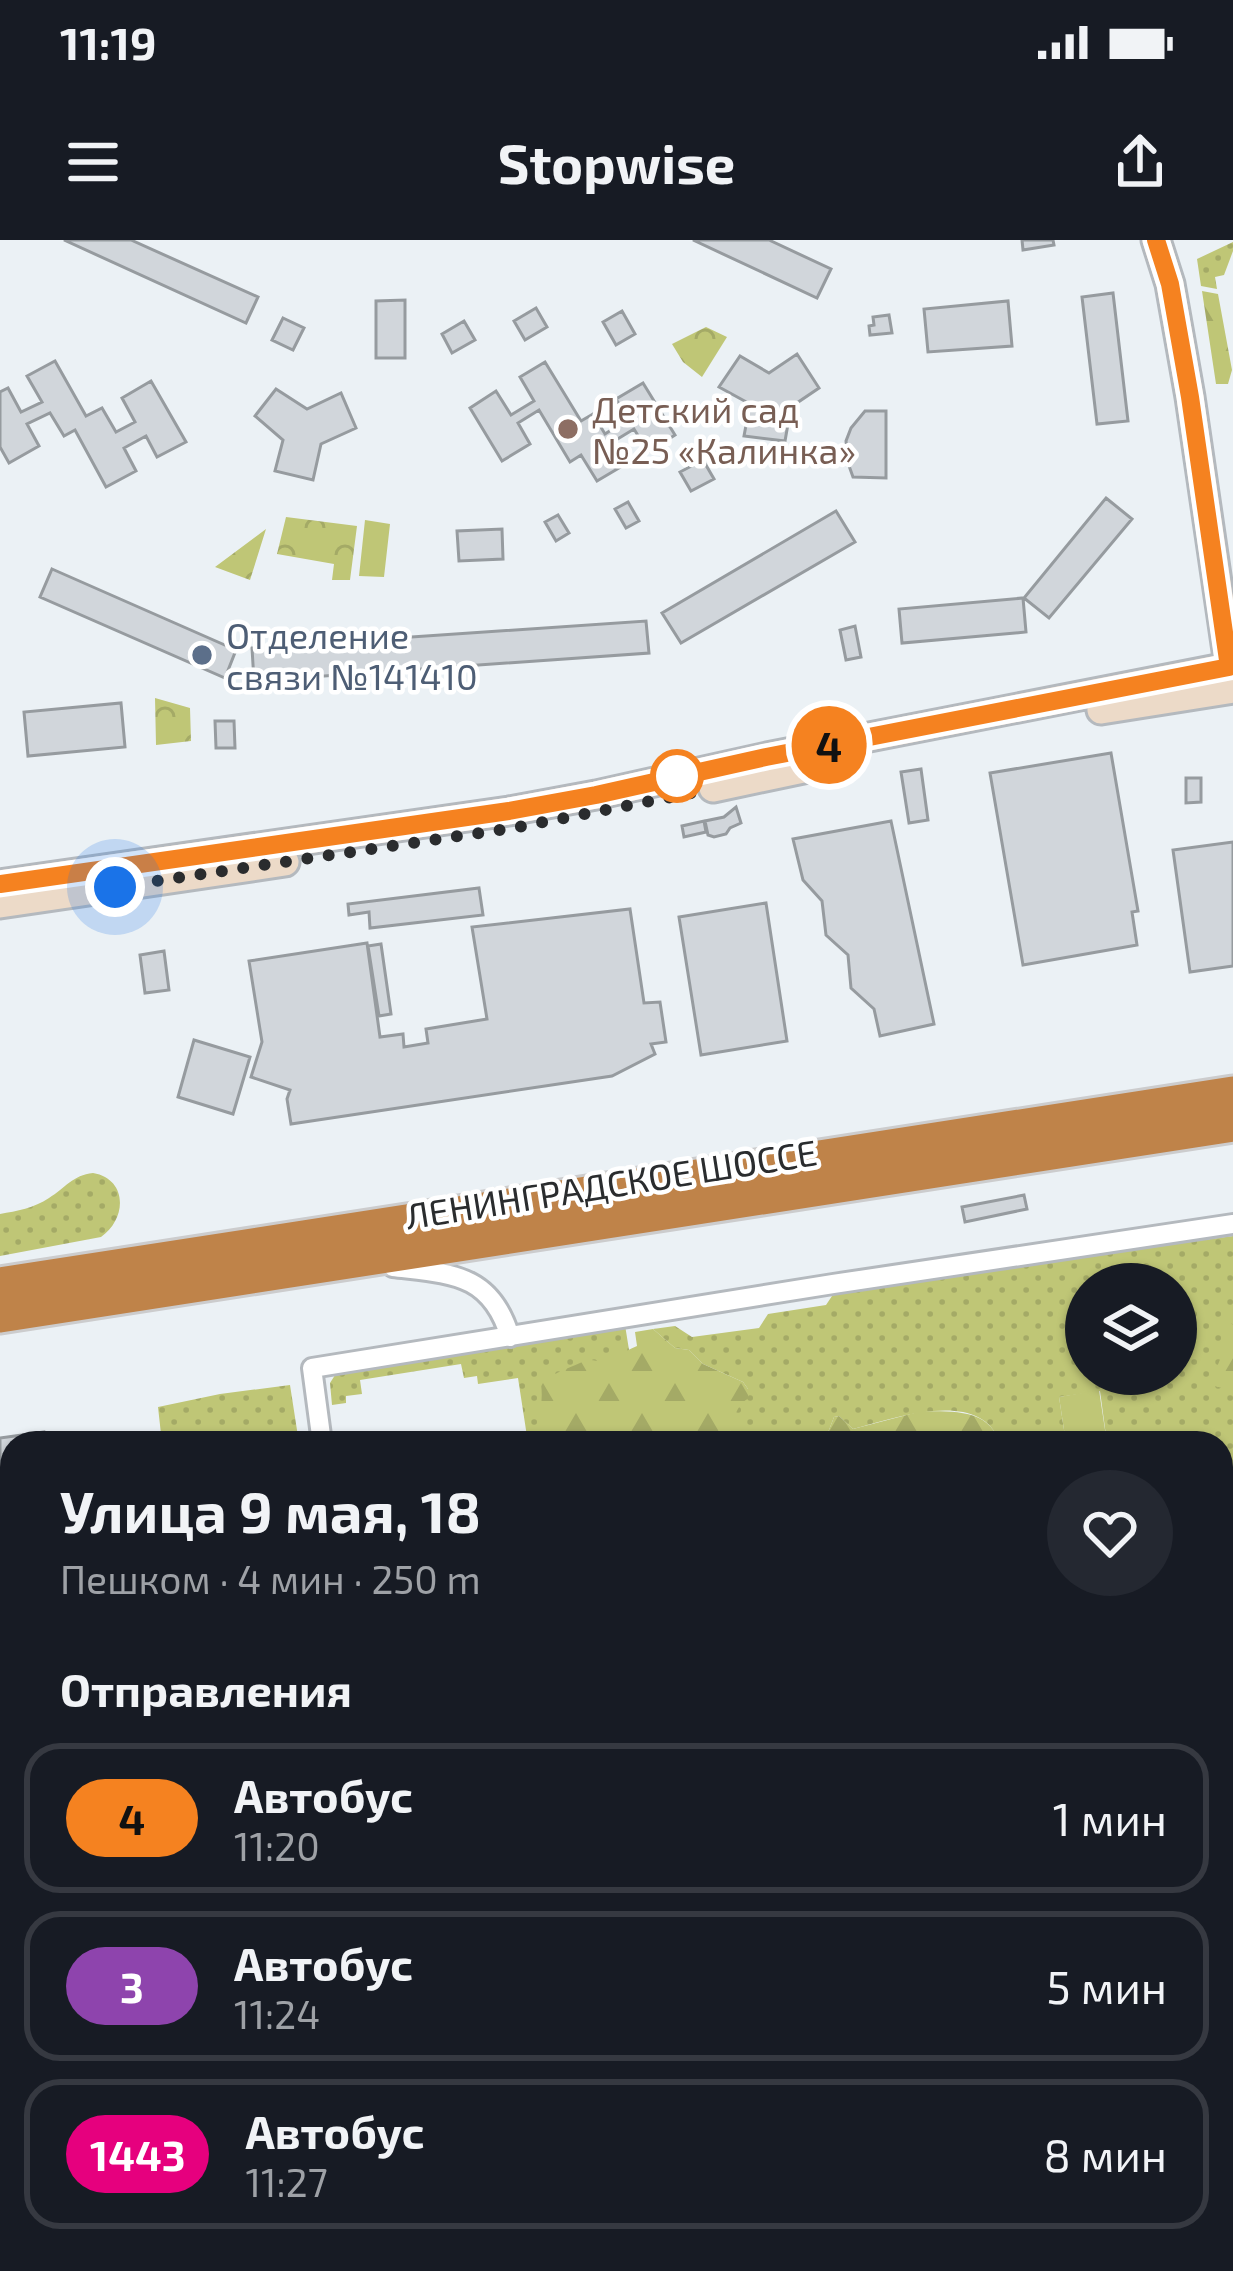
<!DOCTYPE html>
<html lang="ru">
<head>
<meta charset="utf-8">
<style>
  body { margin:0; font-family:"Exo 2",sans-serif; background:#242831; color:#f1f3f6; height:100vh; display:flex; flex-direction:column; font-size:45px; white-space:nowrap }
  * { box-sizing:border-box; margin:0 }
  p { font-size:39px; color:#9ea1a6 }
  .icon { flex:none; width:66px; height:66px; fill:none; stroke:currentColor; stroke-width:2; stroke-linecap:round; stroke-linejoin:round }
  .map { position:relative; flex:1; overflow:hidden }
  .panel { position:absolute; left:0px; top:1191px; width:1233px; height:840px; display:flex; flex-direction:column; background:#171b24; border-radius:36px 36px 0 0; box-shadow:0 3px 9px #0004 }
  .panel>* { flex:none }
  .badge { padding:0 24px; border-radius:39px; font-size:42px; line-height:78px }
  .fabs { position:absolute; left:1065px; top:1023px; display:grid; gap:24px }
  .fabs a { display:grid; place-items:center; width:132px; height:132px; border-radius:50%; background:#171b24; box-shadow:0 3px 9px #0004; font-size:60px }
  .you { position:absolute; width:60px; height:60px; margin:-30px; border:9px solid #fff; border-radius:50%; background:#1a73e8; box-shadow:0 0 0 18px #1a73e833 }
  .map>.badge { position:absolute; translate:-50% -50%; box-shadow:0 0 0 6px #fff }
  h2 { padding:0 60px; font-size:45px; line-height:108px }
  .round { display:grid; place-items:center; flex:none; width:126px; height:126px; border-radius:63px; background:#242831 }
  .headline { display:flex; align-items:center; justify-content:space-between; height:204px; padding:0 60px }
  h1 { font-size:57px; font-weight:700; line-height:90px }
  ul { padding:0; list-style:none }
  li { display:flex; align-items:center; gap:36px; height:150px; margin:0 24px 18px; padding:0 36px; border:6px solid #363941; border-radius:36px }
  li div { flex:1 }
  li b { display:block; font-size:45px }
  li em { font-style:normal }
  li .badge { min-width:132px; font-weight:700; text-align:center }
  .status { display:flex; justify-content:space-between; align-items:center; height:84px; padding:0 60px; background:#171b24; direction:ltr }
  .status svg { height:33px; fill:currentColor }
  header { display:flex; justify-content:space-between; align-items:center; height:156px; padding:0 60px; background:#171b24; font-size:54px; font-weight:700 }
  .map>svg:first-child { display:block }
  .grass { fill:url(#grass-dots); fill-rule:evenodd }
  .forest { fill:url(#forest-firs) }
  .park { fill:url(#park-crowns) }
  .garden { fill:#bfc676 }
  .building { fill:#d1d6db; stroke:#969b9f; stroke-width:3 }
  .lines { fill:none; stroke-linecap:round; stroke-linejoin:round }
  .street-casing { stroke:#b4b9be; stroke-width:24 }
  .secondary-casing { stroke:#b4b9be; stroke-width:33 }
  .highway-casing { stroke:#cccccd; stroke-width:39 }
  .street { stroke:#fff; stroke-width:18 }
  .secondary { stroke:#ecdac8; stroke-width:27 }
  .highway { stroke:#bf8349; stroke-width:33 }
  .rail-casing { stroke:#6a6d70; stroke-width:9 }
  .rail { stroke:#fff; stroke-width:4.5; stroke-dasharray:14; stroke-linecap:butt }
  .line-casing { stroke:#fff; stroke-width:27 }
  .line { stroke:#f58220; stroke-width:18 }
  .walk { stroke:#2a2c2e; stroke-width:12; stroke-dasharray:0 21.6 }
  .education-dot { fill:#8d6e63; stroke:#fff; stroke-width:4.5 }
  .service-dot { fill:#5c6f8a; stroke:#fff; stroke-width:4.5 }
  .stop-dot { fill:#fff; stroke:#f58220; stroke-width:6 }
  .labels { text-anchor:middle; dominant-baseline:central; stroke-width:9; stroke-linejoin:round; paint-order:stroke }
  .education-label { font-size:36px; fill:#785e54; stroke:#fff; text-anchor:start }
  .service-label { font-size:36px; fill:#4e5e75; stroke:#fff; text-anchor:start }
  .street-label { font-size:36px; fill:#2a2c2e; stroke:#fff }
</style>
</head>
<body>
<div class="status"><b>11:19</b><svg viewBox="0 0 49 12"><path d="M0 12V9h3v3zM5 12V6h3v6zM10 12V3h3v9zM15 12V0h3v12zM26 1h20v11H26zM47 4h2v5h-2z"/></svg></div>
<header><svg class="icon" aria-label="menu" viewBox="0 0 24 24"><path d="M4 6h16M4 12h16M4 18h16"/></svg>Stopwise<svg class="icon" aria-label="share" viewBox="0 0 24 24"><path d="M12 15V3M7 8l5-5 5 5M5 13v7h14v-7"/></svg></header>
<div class="map">
<svg width="1233" height="2031" viewBox="0 0 1233 2031">
  <defs>
    <pattern id="grass-dots" width="8" height="8" patternUnits="userSpaceOnUse" patternTransform="scale(3)"><rect width="8" height="8" fill="#bfc676"/><path d="M2 2h.1M6 6h.1" fill="none" stroke="#a4aa66" stroke-width="1.8" stroke-linecap="round"/></pattern>
    <pattern id="forest-firs" width="22" height="20" patternUnits="userSpaceOnUse" patternTransform="scale(3)"><rect width="22" height="20" fill="#bfc676"/><path d="M5 1l3.5 6h-7zM16 11l3.5 6h-7z" fill="#a4aa66"/></pattern>
    <pattern id="park-crowns" width="20" height="18" patternUnits="userSpaceOnUse" patternTransform="scale(3)"><rect width="20" height="18" fill="#bfc676"/><path d="M2 6a3 3 0 1 1 6 0M12 15a3 3 0 1 1 6 0" fill="none" stroke="#a4aa66"/></pattern>
  </defs>
  <rect width="100%" height="100%" fill="#ebf1f5"/>
  <!-- grass -->
  <path class="grass" d="M1233,2V11L1224,35L1215,37L1217,49L1201,46L1197,19Z
    M93,933C128,939 127,979 101,997L0,1016V974C17,971 34,968 49,958C65,948 73,935 93,933Z
    M1233,996V1467L1221,1472V1203H1107L1100,1151L1059,1157L1066,1203H1000C981,1147 895,1178 853,1189L839,1176L834,1177L824,1203H717C734,1197 729,1188 734,1173C737,1165 744,1157 748,1149L743,1142L703,1124L689,1110L675,1108L653,1089L675,1086L692,1097L759,1088L768,1074L826,1065L834,1053L986,1029ZM1086,1044H1176V1134H1086Z
    M625,1085L644,1203H528L518,1138L478,1144L477,1136L464,1138L461,1124L360,1140L362,1154L346,1156V1163L332,1165L330,1143L337,1132Z
    M290,1145L299,1203H162L158,1167L220,1154Z"/>
  <!-- forest -->
  <path class="forest" d="M1202,51L1218,54L1232,130L1228,144H1216Z
    M1230,1082L1233,1085V1146C1223,1146 1218,1151 1211,1142L1221,1117L1222,1090L1225,1084Z
    M653,1089L675,1108L689,1110L703,1124L743,1142L748,1149L749,1158C726,1171 741,1195 717,1203H540C537,1182 544,1164 541,1144C555,1131 571,1128 588,1119C610,1126 617,1114 637,1106L635,1092Z
    M922,1171C954,1172 988,1168 1000,1203H824L834,1177L839,1176L853,1189Z
    M193,2019H373L332,2021L309,2031H161Z"/>
  <!-- park -->
  <path class="park" d="M706,87L727,97L702,137L683,122L672,104Z
    M286,277L357,286L350,340H332L334,324L277,314Z
    M266,289L250,340L215,327Z
    M155,458L190,468L191,501L156,505Z"/>
  <!-- garden -->
  <path class="garden" d="M365,280L390,284L384,337L359,336Z
    M1099,1150L1107,1203H1066L1059,1157Z"/>
  <!-- building -->
  <path class="building" d="M64,0H131L258,57L246,83Z
    M693,0H769L831,29L817,58Z
    M1022,0H1053L1054,5L1023,10Z
    M1113,53L1128,181L1097,184L1082,57Z
    M405,60V118H376V61Z
    M1008,61L1012,106L928,112L924,69Z
    M536,68L547,87L525,100L514,81Z
    M622,71L635,94L616,105L603,82Z
    M889,75L892,93L870,95L869,86L874,85L873,77Z
    M283,78L304,88L293,110L272,100Z
    M464,81L475,100L452,113L442,94Z
    M797,114L819,148L791,167L785,201L744,196L750,164L719,147L740,116L769,133Z
    M55,121L86,176L102,168L116,192L135,182L122,158L151,141L186,202L157,217L146,196L124,208L136,231L106,247L75,190L64,196L50,173L27,184L39,206L9,223L0,207V152L8,148L21,172L42,162L27,136Z
    M545,122L581,181L593,174L605,194L628,179L616,159L643,143L675,195L648,212L634,189L611,203L624,225L597,241L581,215L570,222L539,170L518,183L530,204L502,221L470,168L496,151L511,175L534,161L520,137Z
    M276,149L307,169L341,153L356,188L321,204L313,240L275,231L283,200L255,176Z
    M865,171H886V238L853,237L848,223L846,201L851,188Z
    M703,220L714,239L691,251L680,232Z
    M1106,258L1132,279L1049,378L1024,358Z
    M628,262L639,281L626,288L615,269Z
    M836,271L855,302L681,403L662,373Z
    M558,275L569,293L556,301L545,282Z
    M502,289L503,319L459,321L457,291Z
    M52,329L236,410L225,438L40,357Z
    M1023,358L1026,392L902,403L899,369Z
    M646,381L649,413L254,441L252,408Z
    M855,386L861,417L846,420L840,390Z
    M121,463L125,507L28,516L24,472Z
    M215,481H234L235,508H216Z
    M1111,513L1138,671L1132,672L1137,705L1023,725L990,533Z
    M921,529L928,580L909,583L901,532Z
    M1186,538H1201V562L1186,563Z
    M736,567L741,583L730,588L726,594L714,597L708,595L705,581L724,577Z
    M704,581L706,592L684,597L682,586Z
    M891,581L934,784L880,796L874,769L851,748L848,715L826,695L822,661L803,640L793,599Z
    M1233,602V726L1190,732L1173,610Z
    M479,648L483,675L370,688L369,672L349,675L348,664Z
    M766,663L787,801L701,815L679,677Z
    M630,669L644,763L660,762L666,802L651,804L655,814L612,836L291,884L287,859L290,850L251,837L262,802L249,721L367,703L380,797L403,794L404,807L428,803L426,789L487,779L472,687Z
    M381,704L391,774L379,776L368,706Z
    M164,711L169,750L145,753L140,715Z
    M194,800L250,817L233,874L178,857Z
    M1024,955L1027,969L965,982L962,967Z
    M44,1192L46,1203H12V1240L0,1242V1198Z
    M12,1385V1424L0,1426V1387Z
    M1233,1567V1598L1221,1603V1572Z
    M0,1736L12,1767V1873L0,1878Z
    M12,1902V1922L0,1926V1906Z
    M1233,1917V1964L1221,1969V1922Z
    M0,1944L12,1977V2019H27L31,2031H0Z
    M134,2019H187L155,2031H102Z
    M958,2019H991L996,2031H927Z"/>
  <g class="lines">
    <!-- street casing -->
    <g class="street-casing">
      <path id="street" d="M393,1027C451,1034 491,1033 510,1097
        M322,1203L312,1128L833,1044L1233,984
        M1221,1506L1233,1501"/>
    </g>
    <!-- secondary casing -->
    <g class="secondary-casing">
      <path id="secondary" d="M1156,0L1170,44L1190,157L1232,445
        M1101,470L1233,449
        M713,548L822,525
        M0,644L509,571L596,555L767,517L1233,426
        M0,664L285,622"/>
    </g>
    <!-- highway casing -->
    <g class="highway-casing">
      <path id="highway" d="M0,1044L1233,853
        M0,1076L1233,885"/>
    </g>
    <!-- street -->
    <use href="#street" class="street"/>
    <!-- secondary -->
    <use href="#secondary" class="secondary"/>
    <!-- highway -->
    <use href="#highway" class="highway"/>
    <!-- rail casing -->
    <g class="rail-casing">
      <path id="rail" d="M1221,1725L1233,1721
        M1221,1745L1233,1741
        M1221,1784L1233,1779
        M422,2031L453,2019
        M475,2031L506,2019
        M505,2031L537,2019
        M550,2031L581,2019"/>
    </g>
    <!-- rail -->
    <use href="#rail" class="rail"/>
  </g>
  <g class="lines">
    <!-- line casing -->
    <g class="line-casing">
      <path id="line" d="M0,644L509,571L596,555L766,517L1229,427L1190,157L1170,44L1156,0"/>
    </g>
    <!-- line -->
    <use href="#line" class="line"/>
    <!-- walk -->
    <path class="walk" d="M115,647L513,588L692,553L677,536"/>
  </g>
  <!-- markers -->
  <circle class="education-dot" cx="568" cy="189" r="12"/>
  <circle class="service-dot" cx="202" cy="415" r="12"/>
  <circle class="stop-dot" cx="677" cy="536" r="24"/>
  <g class="labels">
    <!-- education labels -->
    <g class="education-label">
      <text x="592" y="168">Детский сад<tspan x="592" dy="41">№25 «Калинка»</tspan></text>
    </g>
    <!-- service labels -->
    <g class="service-label">
      <text x="226" y="394">Отделение<tspan x="226" dy="41">связи №141410</tspan></text>
    </g>
    <!-- street labels -->
    <g class="street-label">
      <text transform="translate(611 943) rotate(-9)">ЛЕНИНГРАДСКОЕ ШОССЕ</text>
    </g>
  </g>
</svg>
<div class="fabs">
<a><svg class="icon" aria-label="layers" viewBox="0 0 24 24"><path d="M12 4l9 5-9 5-9-5zM3 14l9 5 9-5"/></svg></a>
</div>
<div class="you" style="left:115px;top:647px"></div>
<b class="badge" style="left:829px;top:505px;background:#f58220;color:#111">4</b>
<section class="panel">
<div class="headline"><div><h1>Улица 9 мая, 18</h1><p>Пешком · 4 мин · 250 m</p></div><a class="round"><svg class="icon" aria-label="heart" viewBox="0 0 24 24"><path d="M12 20l-8-8c-3-5 5-10 8-4 3-6 11-1 8 4z"/></svg></a></div>
<h2>Отправления</h2>
<ul>
<li><span class="badge" style="background:#f58220;color:#111">4</span><div><b>Автобус</b><p>11:20</p></div><em>1 мин</em></li>
<li><span class="badge" style="background:#8e44ad;color:#fff">3</span><div><b>Автобус</b><p>11:24</p></div><em>5 мин</em></li>
<li><span class="badge" style="background:#e6007e;color:#fff">1443</span><div><b>Автобус</b><p>11:27</p></div><em>8 мин</em></li>
</ul>
</section>
</div>
</body>
</html>
